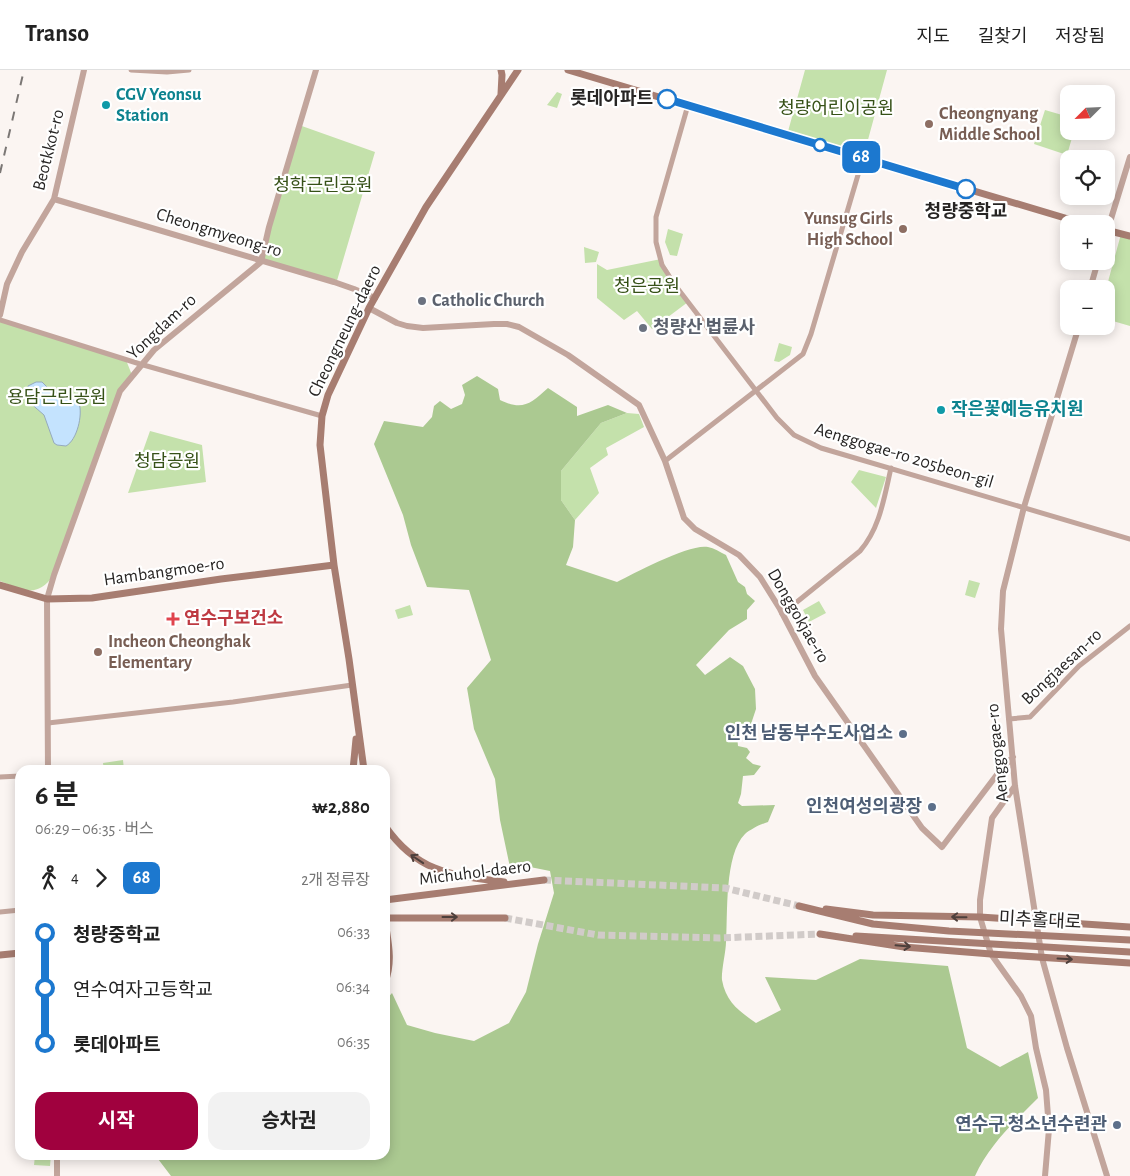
<!DOCTYPE html>
<html lang="ko">
<head>
<meta charset="utf-8">
<style>
  body { margin:0; font-family:"Alegreya Sans","Noto Sans KR",sans-serif; background:#f2f2f2; color:#222; height:100vh; display:flex; flex-direction:column; font-size:19px; white-space:nowrap }
  * { box-sizing:border-box; margin:0 }
  p { font-size:16px; color:#767676 }
  .icon { flex:none; width:28px; height:28px; fill:none; stroke:currentColor; stroke-width:2; stroke-linecap:round; stroke-linejoin:round }
  .map { position:relative; flex:1; overflow:hidden }
  .drawer { position:absolute; left:15px; top:695px; width:375px; height:395px; display:flex; flex-direction:column; background:#fff; border-radius:15px; box-shadow:0 2px 12px #0003 }
  .drawer>* { flex:none }
  .badge { padding:0 10px; border-radius:8px; font-size:18px; line-height:32px }
  .needle { width:32px; rotate:246deg }
  .controls { position:absolute; left:1060px; top:15px; display:grid; gap:10px }
  .controls a { display:grid; place-items:center; width:55px; height:55px; border-radius:10px; background:#fff; box-shadow:0 2px 12px #0003; font-size:25px }
  .map>.badge { position:absolute; translate:-50% -50%; box-shadow:0 0 0 2px #fff }
  .legs { display:flex; align-items:center; gap:8px; height:55px; padding:0 20px; font-size:16px }
  .legs p { margin-inline-start:auto }
  .headline { display:flex; align-items:center; justify-content:space-between; height:85px; padding:0 20px }
  h1 { font-size:28px; font-weight:700; line-height:38px }
  .primary-button { display:flex; gap:10px; margin-top:auto; padding:10px 20px }
  .primary-button a { flex:1; height:58px; border-radius:15px; background:#a0013e; color:#fff; font-size:20px; font-weight:700; line-height:58px; text-align:center }
  .primary-button a+a { background:#f2f2f2; color:#222 }
  ul { padding:0 20px; list-style:none }
  li { display:flex; align-items:center; gap:18px; height:55px; font-size:19px }
  li i { display:grid; place-items:center; width:8px; height:100%; margin:0 6px; background:currentColor }
  li i::after { content:''; width:12px; height:12px; margin:-6px; border:4px solid; border-radius:50%; background:#fff }
  li p { margin-inline-start:auto }
  li:first-child i { background:linear-gradient(#0000 50%,currentColor 0) }
  li:last-child i { background:linear-gradient(currentColor 50%,#0000 0) }
  header { display:flex; align-items:center; gap:30px; box-sizing:border-box; height:70px; padding:0 25px; background:#fff; border-bottom:1px solid #e0e0e0 }
  header strong { font-size:24px }
  nav { display:flex; gap:28px; margin-inline-start:auto; font-size:18px }
  .map>svg:first-child { display:block }
  .green { fill:#c4e1ab }
  .forest { fill:#abc991 }
  .water { fill:#c4e3fe; stroke:#95aabd }
  .lines { fill:none; stroke-linecap:round; stroke-linejoin:round }
  .secondary-tunnel { stroke:#d1cbc9; stroke-width:7; stroke-dasharray:7 3.5; stroke-linecap:butt }
  .minor { stroke:#c2a59c; stroke-width:5 }
  .tertiary { stroke:#c2a59c; stroke-width:6 }
  .secondary { stroke:#a77d71; stroke-width:7 }
  .rail { stroke:#7b7775; stroke-width:2; stroke-dasharray:9 9; stroke-linecap:butt }
  .oneway { stroke:#4d3f3b }
  .line-1-casing { stroke:#fff; stroke-width:11 }
  .line-1 { stroke:#1c78cf; stroke-width:8 }
  .stop-1-dot { fill:#fff; stroke:#1c78cf; stroke-width:2.5 }
  .culture-dot { fill:#0f9aa8; stroke:#fff; stroke-width:2 }
  .education-dot { fill:#8d6e63; stroke:#fff; stroke-width:2 }
  .worship-dot { fill:#6b7280; stroke:#fff; stroke-width:2 }
  .health-dot { fill:#e0444e; stroke:#fff; stroke-width:2 }
  .service-dot { fill:#5c6f8a; stroke:#fff; stroke-width:2 }
  .labels { text-anchor:middle; dominant-baseline:central; stroke-width:4.5; stroke-linejoin:round; paint-order:stroke }
  .culture-label { font-size:18px; font-weight:bold; fill:#0d838f; stroke:#fff; text-anchor:start }
  .stop-label { font-size:18px; font-weight:bold; fill:#272524; stroke:#fff; text-anchor:end }
  .park-label { font-size:18px; fill:#365117; stroke:#fff }
  .education-label { font-size:18px; font-weight:bold; fill:#785e54; stroke:#fff; text-anchor:start }
  .street-label { font-size:18px; fill:#272524; stroke:#fff }
  .worship-label { font-size:18px; font-weight:bold; fill:#5b616d; stroke:#fff; text-anchor:start }
  .health-label { font-size:18px; font-weight:bold; fill:#be3a42; stroke:#fff; text-anchor:start }
  .service-label { font-size:18px; font-weight:bold; fill:#4e5e75; stroke:#fff; text-anchor:end }
</style>
</head>
<body>
<header>
<strong>Transo</strong>
<nav><a>지도</a><a>길찾기</a><a>저장됨</a></nav>
</header>
<div class="map">
<svg width="1130" height="1106" viewBox="0 0 1130 1106">
  <rect width="100%" height="100%" fill="#fbf5f2"/>
  <!-- green -->
  <path class="green" d="M805,0H887L863,88L787,65Z
    M557,22L562,24L557,38L547,35Z
    M1045,40L1069,47V61H1074L1067,85L1034,74Z
    M299,55L375,82L336,214L261,192Z
    M668,159L683,164L677,186L670,185L665,172Z
    M1121,164L1130,166V256L1106,249V219Z
    M584,177L599,182L596,192L585,193Z
    M661,189L688,232L652,259L637,241L624,250L597,228V194L607,200Z
    M0,251L126,290L132,305L122,319L54,505C36,529 24,520 0,511Z
    M779,273L792,277L790,285L779,292L774,291Z
    M627,343L639,344L644,357L606,378L608,385L590,398L599,423L575,450L561,430V401L601,353Z
    M150,361L202,375L206,412L128,423Z
    M859,400L886,407L876,438L851,412Z
    M969,510L980,513L975,528L965,525Z
    M819,531L826,543L809,552L803,540Z
    M410,535L413,545L398,549L395,540Z
    M123,690L124,700H104L103,693Z
    M35,1085H51L50,1096L34,1095Z"/>
  <!-- forest -->
  <path class="forest" d="M477,306L498,319L500,330C523,341 530,334 548,318L577,337V346L608,335L627,343L601,353L561,401V430L575,450L573,477L566,495L617,512C634,503 691,473 708,477C714,478 720,482 726,485L738,512L745,517L747,524L755,531L747,540V549L729,560L696,595L705,605L730,587L743,596L755,619L756,639L751,654L736,655L738,676L747,678L750,682L746,688L753,694L761,696L754,705L743,706L741,724L738,733L742,736L775,735L768,752C761,754 751,759 745,764C724,785 728,844 726,872C726,881 721,902 722,910C726,932 739,941 756,953L781,940L765,907L816,910L860,889L948,896L967,978L1000,997L1028,982L1038,1028C1014,1052 989,1075 975,1106H171L155,1085H385V931L392,923L407,955L435,963L474,971L509,953L526,922L538,874L554,823L550,801L530,797L511,802L500,750L495,709L474,659L467,618L491,590L469,520L427,517L411,475L403,445L374,374L384,351L423,357L432,347L434,336L440,331L451,339L462,334L465,325L462,315Z"/>
  <!-- water -->
  <path class="water" d="M36,312H42L52,322L70,326L79,333C83,345 77,370 66,376L57,375L54,373L44,345L28,331V316Z"/>
  <g class="lines">
    <!-- secondary-tunnel -->
    <path class="secondary-tunnel" d="M544,810L725,818L799,836
      M505,848L598,865L719,868L820,864"/>
    <!-- minor -->
    <path class="minor" d="M131,0L167,2L189,0
      M688,35L656,147V172L662,195L675,215L777,348L794,365L821,378L1130,469
      M0,250L140,294L322,346
      M665,391L803,284L811,264L863,88
      M782,544L860,481C880,458 884,428 891,398
      M1009,649L1030,647L1079,596L1130,556
      M48,653L233,632L352,615
      M0,707L20,706
      M0,842L20,840"/>
    <!-- tertiary -->
    <path class="tertiary" d="M54,129L334,212L354,219L375,228
      M1106,165L1130,87
      M1090,219L1098,191
      M369,238L397,253L407,256L423,258L494,254H507L519,257L568,285L639,335L665,391L684,448L695,459L739,485L760,507L780,539L815,606L922,758L942,777L1002,698L1013,687
      M0,245L7,214L22,182L54,129L84,0
      M1079,256L1024,437L1003,521L1001,559L1015,716L1042,888L1067,978L1107,1106
      M48,700L47,529L54,505L120,321L154,280L261,192L269,157L316,0
      M1015,716L992,748L980,830V847L991,884L1021,926L1031,946L1036,978L1046,1020L1049,1059L1045,1106
      M57,1085V1106"/>
    <!-- secondary -->
    <path class="secondary" d="M568,0L1085,154
      M501,24L502,5L501,0
      M1106,160L1130,166
      M0,515L47,529L92,528L221,509L334,495
      M353,700L356,669
      M364,700L349,589L334,495L320,375L322,346L328,325L369,238L426,137L518,0
      M385,756C418,803 451,805 504,812
      M385,830L544,810
      M799,836L873,854L949,861L1130,870
      M826,839L873,845L980,847L1130,857
      M385,848H505
      M385,851C388,872 393,891 385,912
      M820,864L904,877L991,884L1130,893
      M856,866L1130,882
      M0,885L20,883"/>
    <!-- rail -->
    <path class="rail" d="M0,103L24,0"/>
  </g>
  <!-- one-way arrows -->
  <defs><path id="oneway-shaft" d="M-6 0H5M1.5-3L5.5 0L1.5 3" fill="none" stroke-width="1.6" stroke-linecap="round" stroke-linejoin="round" transform="scale(1.25)"/></defs>
  <g class="oneway">
    <use href="#oneway-shaft" transform="translate(417 789) rotate(-146)"/>
    <use href="#oneway-shaft" transform="translate(450 847)"/>
    <use href="#oneway-shaft" transform="translate(959 847) rotate(-179)"/>
    <use href="#oneway-shaft" transform="translate(903 876) rotate(5)"/>
    <use href="#oneway-shaft" transform="translate(1065 889) rotate(3)"/>
  </g>
  <g class="lines">
    <!-- line-1 casing -->
    <g class="line-1-casing">
      <path id="line-1" d="M667,29L966,119"/>
    </g>
    <!-- line-1 -->
    <use href="#line-1" class="line-1"/>
  </g>
  <!-- markers -->
  <g class="stop-1-dot">
    <circle cx="667" cy="29" r="9"/>
    <circle cx="820" cy="75" r="6"/>
    <circle cx="966" cy="119" r="9"/>
  </g>
  <g class="culture-dot">
    <circle cx="106" cy="35" r="5"/>
    <circle cx="941" cy="340" r="5"/>
  </g>
  <g class="education-dot">
    <circle cx="929" cy="54" r="5"/>
    <circle cx="903" cy="159" r="5"/>
    <circle cx="98" cy="582" r="5"/>
  </g>
  <g class="worship-dot">
    <circle cx="422" cy="231" r="5"/>
    <circle cx="643" cy="258" r="5"/>
  </g>
  <path class="health-dot" d="M170.5 541.5h5v5h5v5h-5v5h-5v-5h-5v-5h5z"/>
  <g class="service-dot">
    <circle cx="903" cy="664" r="5"/>
    <circle cx="932" cy="737" r="5"/>
    <circle cx="1117" cy="1055" r="5"/>
  </g>
  <g class="labels">
    <!-- culture labels -->
    <g class="culture-label">
      <text x="116" y="25">CGV Yeonsu<tspan x="116" dy="21">Station</tspan></text>
      <text x="951" y="340">작은꽃예능유치원</text>
    </g>
    <!-- stop labels -->
    <g class="stop-label">
      <text x="653" y="29">롯데아파트</text>
      <text x="966" y="142" text-anchor="middle">청량중학교</text>
    </g>
    <!-- park labels -->
    <g class="park-label">
      <text x="836" y="39">청량어린이공원</text>
      <text x="323" y="116">청학근린공원</text>
      <text x="647" y="217">청은공원</text>
      <text x="57" y="328">용담근린공원</text>
      <text x="167" y="392">청담공원</text>
    </g>
    <!-- education labels -->
    <g class="education-label">
      <text x="939" y="44">Cheongnyang<tspan x="939" dy="21">Middle School</tspan></text>
      <text x="893" y="149" text-anchor="end">Yunsug Girls<tspan x="893" dy="21">High School</tspan></text>
      <text x="108" y="572">Incheon Cheonghak<tspan x="108" dy="21">Elementary</tspan></text>
    </g>
    <!-- street labels -->
    <g class="street-label">
      <text transform="translate(49 80) rotate(-76)">Beotkkot-ro</text>
      <text transform="translate(219 163) rotate(17)">Cheongmyeong-ro</text>
      <text transform="translate(162 257) rotate(-43)">Yongdam-ro</text>
      <text transform="translate(345 261) rotate(-64)">Cheongneung-daero</text>
      <text transform="translate(904 386) rotate(17)">Aenggogae-ro 205beon-gil</text>
      <text transform="translate(164 502) rotate(-8)">Hambangmoe-ro</text>
      <text transform="translate(798 546) rotate(60)">Donggokjae-ro</text>
      <text transform="translate(1062 597) rotate(-43)">Bongjaesan-ro</text>
      <text transform="translate(998 683) rotate(-96)">Aenggogae-ro</text>
      <text transform="translate(475 803) rotate(-7)">Michuhol-daero</text>
      <text transform="translate(1040 851) rotate(3)">미추홀대로</text>
    </g>
    <!-- worship labels -->
    <g class="worship-label">
      <text x="432" y="231">Catholic Church</text>
      <text x="653" y="258">청량산 법륜사</text>
    </g>
    <!-- health labels -->
    <g class="health-label">
      <text x="184" y="549">연수구보건소</text>
    </g>
    <!-- service labels -->
    <g class="service-label">
      <text x="893" y="664">인천 남동부수도사업소</text>
      <text x="922" y="737">인천여성의광장</text>
      <text x="1107" y="1055">연수구 청소년수련관</text>
    </g>
  </g>
</svg>
<div class="controls">
<a><svg class="needle" viewBox="-14 -14 28 28"><path d="M0-13l5 13h-10z" fill="#e53935"/><path d="M0 13l5-13h-10z" fill="#767676"/></svg></a>
<a><svg class="icon" aria-label="locate" viewBox="0 0 24 24"><circle cx="12" cy="12" r="6"/><path d="M12 2v4M12 18v4M2 12h4M18 12h4"/></svg></a>
<a>+</a>
<a>−</a>
</div>
<b class="badge" style="left:861px;top:87px;background:#1c78cf;color:#fff">68</b>
<section class="drawer">
<div class="headline"><div><h1>6 분</h1><p>06:29 – 06:35 · 버스</p></div><b>₩2,880</b></div>
<div class="legs"><svg class="icon" aria-label="walk" viewBox="0 0 24 24"><circle cx="13" cy="4" r="2"/><path d="M13 8l-2 6 4 7M11 14l-3 7M7 12l3-4h3l4 4"/></svg>4<svg class="icon" aria-label="forward" viewBox="0 0 24 24"><path d="M9 5l7 7-7 7"/></svg><b class="badge" style="background:#1c78cf;color:#fff">68</b><p>2개 정류장</p></div>
<ul>
<li><i style="color:#1c78cf"></i><b>청량중학교</b><p>06:33</p></li>
<li><i style="color:#1c78cf"></i><span>연수여자고등학교</span><p>06:34</p></li>
<li><i style="color:#1c78cf"></i><b>롯데아파트</b><p>06:35</p></li>
</ul>
<div class="primary-button"><a>시작</a><a>승차권</a></div>
</section>
</div>
</body>
</html>
